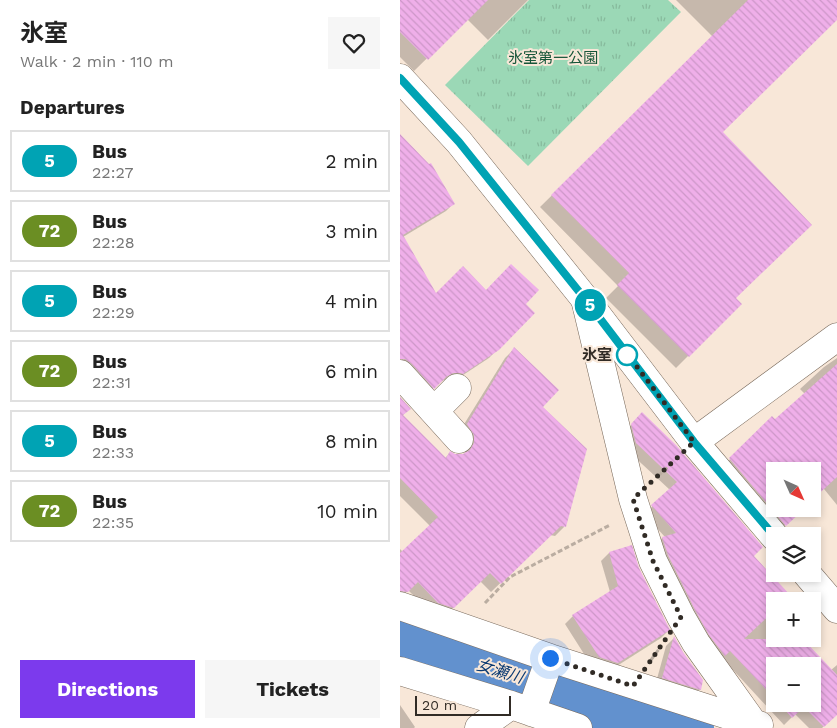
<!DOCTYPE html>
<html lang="en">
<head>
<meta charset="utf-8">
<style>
  body { margin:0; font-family:"Work Sans","Noto Sans JP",sans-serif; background:#f6f6f6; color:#222; height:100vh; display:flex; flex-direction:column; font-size:19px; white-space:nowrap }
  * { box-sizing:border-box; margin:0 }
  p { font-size:16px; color:#767676 }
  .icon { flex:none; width:28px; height:28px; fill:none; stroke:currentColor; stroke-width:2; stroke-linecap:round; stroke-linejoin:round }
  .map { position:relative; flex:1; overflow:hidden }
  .sheet { display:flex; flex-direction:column; background:#fff; width:400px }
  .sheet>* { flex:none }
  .badge { padding:0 10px; border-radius:16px; font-size:18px; line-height:32px }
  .needle { width:32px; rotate:135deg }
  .buttons { position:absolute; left:366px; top:462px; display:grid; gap:10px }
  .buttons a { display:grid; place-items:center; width:55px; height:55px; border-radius:0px; background:#fff; box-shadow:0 2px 8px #0003; font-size:25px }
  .scale { position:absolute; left:15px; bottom:12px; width:96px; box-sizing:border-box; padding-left:5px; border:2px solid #312b25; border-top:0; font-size:14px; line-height:18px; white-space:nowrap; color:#312b25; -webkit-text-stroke:4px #f8e7d8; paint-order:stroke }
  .you { position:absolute; width:25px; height:25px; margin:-12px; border:4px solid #fff; border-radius:50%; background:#1a73e8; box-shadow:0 0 0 8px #1a73e833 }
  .map>.badge { position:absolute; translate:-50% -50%; box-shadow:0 0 0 2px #fff }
  h2 { padding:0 20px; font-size:19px; line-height:45px }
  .round { display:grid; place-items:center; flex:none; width:52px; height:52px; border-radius:0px; background:#f6f6f6 }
  .headline { display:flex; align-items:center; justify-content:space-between; height:85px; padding:0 20px }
  h1 { font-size:24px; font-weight:700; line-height:38px }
  .action { display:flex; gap:10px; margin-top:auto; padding:10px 20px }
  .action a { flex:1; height:58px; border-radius:0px; background:#7c3aed; color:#fff; font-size:20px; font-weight:700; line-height:58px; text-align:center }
  .action a+a { background:#f6f6f6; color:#222 }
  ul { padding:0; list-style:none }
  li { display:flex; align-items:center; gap:15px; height:62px; margin:0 10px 8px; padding:0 10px; border:2px solid #e0e0e0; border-radius:0px }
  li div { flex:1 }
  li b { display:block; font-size:19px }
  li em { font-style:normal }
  li .badge { min-width:55px; font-weight:700; text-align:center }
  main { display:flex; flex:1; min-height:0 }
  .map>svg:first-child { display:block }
  .grass { fill:url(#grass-tufts) }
  .shadow { fill:#0003; fill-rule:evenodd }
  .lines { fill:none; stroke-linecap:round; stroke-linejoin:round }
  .river { stroke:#6291ce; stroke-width:58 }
  .building { fill:url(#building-back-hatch) }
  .street-casing { stroke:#78695b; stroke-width:29 }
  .secondary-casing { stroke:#78695b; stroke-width:29 }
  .path { stroke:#baada1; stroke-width:3; stroke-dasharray:5 2.5; stroke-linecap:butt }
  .street { stroke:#fff; stroke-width:28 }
  .secondary { stroke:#fff; stroke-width:28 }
  .line-casing { stroke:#fff; stroke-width:11 }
  .line { stroke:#00a3b4; stroke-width:8 }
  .walk { stroke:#312b25; stroke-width:5; stroke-dasharray:0 9 }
  .stop-dot { fill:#fff; stroke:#00a3b4; stroke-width:2.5 }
  .labels { text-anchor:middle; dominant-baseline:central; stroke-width:4; stroke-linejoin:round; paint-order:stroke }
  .park-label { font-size:15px; fill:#165639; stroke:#f8e7d8 }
  .stop-label { font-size:15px; font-weight:bold; fill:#312b25; stroke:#f8e7d8; text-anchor:end }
  .water-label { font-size:16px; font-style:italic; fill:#0a3a72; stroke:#f8e7d8 }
</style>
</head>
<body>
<main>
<section class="sheet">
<div class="headline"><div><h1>氷室</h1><p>Walk · 2 min · 110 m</p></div><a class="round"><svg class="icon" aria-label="heart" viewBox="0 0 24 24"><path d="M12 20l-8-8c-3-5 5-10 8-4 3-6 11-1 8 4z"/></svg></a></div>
<h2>Departures</h2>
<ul>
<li><span class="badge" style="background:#00a3b4;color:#fff">5</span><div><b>Bus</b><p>22:27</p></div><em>2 min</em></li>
<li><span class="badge" style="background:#6b8e23;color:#fff">72</span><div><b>Bus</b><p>22:28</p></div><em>3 min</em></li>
<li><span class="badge" style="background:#00a3b4;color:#fff">5</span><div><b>Bus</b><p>22:29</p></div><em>4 min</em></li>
<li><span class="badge" style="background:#6b8e23;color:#fff">72</span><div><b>Bus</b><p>22:31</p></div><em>6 min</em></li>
<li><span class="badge" style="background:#00a3b4;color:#fff">5</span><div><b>Bus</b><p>22:33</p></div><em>8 min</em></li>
<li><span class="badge" style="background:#6b8e23;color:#fff">72</span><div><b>Bus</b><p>22:35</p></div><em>10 min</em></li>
</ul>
<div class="action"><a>Directions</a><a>Tickets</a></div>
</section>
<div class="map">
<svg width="437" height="728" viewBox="0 0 437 728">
  <defs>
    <pattern id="grass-tufts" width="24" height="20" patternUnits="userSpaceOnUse" patternTransform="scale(1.25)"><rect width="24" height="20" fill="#9bd8b6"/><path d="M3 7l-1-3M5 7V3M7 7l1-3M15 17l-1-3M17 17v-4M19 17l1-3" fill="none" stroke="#86ba9c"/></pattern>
    <pattern id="building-back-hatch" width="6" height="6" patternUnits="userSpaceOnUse" patternTransform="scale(1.25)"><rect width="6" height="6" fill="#efafe9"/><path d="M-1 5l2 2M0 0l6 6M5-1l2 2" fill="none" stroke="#cd97c8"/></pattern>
  </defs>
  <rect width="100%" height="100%" fill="#f8e7d8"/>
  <!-- grass -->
  <path class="grass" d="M129,0H268L281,12L128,166L45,85Z"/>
  <!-- shadow -->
  <path class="shadow" d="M0,0H128L88,40L67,19L14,71L0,57Z
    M276,0H437V18L321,132L334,298L340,304L276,368L206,298L218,286L140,207L313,37Z
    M0,145L54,203L46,211L3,237L0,298Z
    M86,291L124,304L133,313L89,358L54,381L44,380L37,384L26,396L0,357V337Z
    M114,349L141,407L186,449L164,527L155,536L150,535L91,592L80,581L44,617L29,611L8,590L0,599V549L3,552L30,526L0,496V399L9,409L2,416L45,458L50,453L54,455H63L65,454L66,445L58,434L105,358Z
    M437,358V505L424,489L412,471H375V509H402L378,532L322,467L372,418L375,420L405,394L400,389L424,367Z
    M242,414L353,556L389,596L384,601H375L374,610L375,611V639H401L431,670L437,665V714L422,728H409L395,714L384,725L322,658L316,663L254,546L262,538L265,537L244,514L270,490L228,451L224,433ZM375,666H412V704H375Z
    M231,547L238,568L269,630L261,638L209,671L191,665L165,624L173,616L210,592L201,561L209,553Z
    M274,638L300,689L292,697L255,686L266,646Z
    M0,705L15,727L14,728H0Z"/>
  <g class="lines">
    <!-- river -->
    <path class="river" d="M0,641L285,728"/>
  </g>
  <!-- building -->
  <path class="building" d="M0,0H88L28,60L0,32Z
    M348,0H437V20L323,132L412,225L336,298L342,304L289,357L217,285L229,273L151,195Z
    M0,134L29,164L31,163L55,204L3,235L36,293L63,266L86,290L111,264L139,290L126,304L135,313L99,350L63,374L61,373H53L46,377L34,389L12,364L5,359H0Z
    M114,347L159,390L143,407L187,449L166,527L161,526L101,584L90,573L54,608L38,603L18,582L8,592L0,591V553L38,517L0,478V397L11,409L3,415L46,458L50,451L55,454H63L70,450L74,443V435L67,424Z
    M437,364V477L412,500V471H375V509H404L386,526L329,458L372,416L375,419Z
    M242,412L276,445L363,547L354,556L391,596L385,601H375V610L344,639H403L437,675V715L424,727L404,707L392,718L380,704H412V666H375V699L330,651L325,656L309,635L295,610L268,555L262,537L276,533L251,505L277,482L236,443L231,424Z
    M232,545L239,568L270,630L218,663L199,657L172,615L218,586L209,552Z
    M274,636L283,652L303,680L301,690L262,678Z"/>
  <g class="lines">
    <!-- street casing -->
    <g class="street-casing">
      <path id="street" d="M185,299L233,499L253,561L281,617L296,643L353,723
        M0,374L59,439
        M34,411L57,388
        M294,442L437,337
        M0,606L150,658L359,725
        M0,671L111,705L178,728
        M131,712L150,658
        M79,728L111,705"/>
    </g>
    <!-- secondary casing -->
    <g class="secondary-casing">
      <path id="secondary" d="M0,78L59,142L185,299L294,442L375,537
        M407,574L437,609"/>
    </g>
    <!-- path -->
    <path class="path" d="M258,476L272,463
      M85,603L110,577L210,525
      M251,660L262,645"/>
    <!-- street -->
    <use href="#street" class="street"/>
    <!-- secondary -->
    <use href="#secondary" class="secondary"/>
  </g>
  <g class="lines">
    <!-- line casing -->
    <g class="line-casing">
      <path id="line" d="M0,78L59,142L185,299L294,442L375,537"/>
    </g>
    <!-- line -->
    <use href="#line" class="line"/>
    <!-- walk -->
    <path class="walk" d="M150,658L233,686L281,617L253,561L233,499L294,442L222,347L227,355"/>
  </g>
  <!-- markers -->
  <circle class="stop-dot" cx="227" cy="355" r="10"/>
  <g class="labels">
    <!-- park labels -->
    <g class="park-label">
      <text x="153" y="58">氷室第一公園</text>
    </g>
    <!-- stop labels -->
    <g class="stop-label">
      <text x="212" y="355">氷室</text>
    </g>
    <!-- water labels -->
    <g class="water-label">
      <text transform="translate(100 671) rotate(17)">女瀬川</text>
    </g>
  </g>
</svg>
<div class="buttons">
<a><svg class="needle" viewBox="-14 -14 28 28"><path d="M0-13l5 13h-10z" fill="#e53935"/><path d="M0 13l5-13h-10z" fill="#767676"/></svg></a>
<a><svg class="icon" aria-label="layers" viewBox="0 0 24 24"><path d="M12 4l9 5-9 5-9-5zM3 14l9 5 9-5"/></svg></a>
<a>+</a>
<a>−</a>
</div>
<div class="scale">20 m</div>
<div class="you" style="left:150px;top:658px"></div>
<b class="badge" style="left:190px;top:305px;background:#00a3b4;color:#fff">5</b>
</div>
</main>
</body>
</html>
